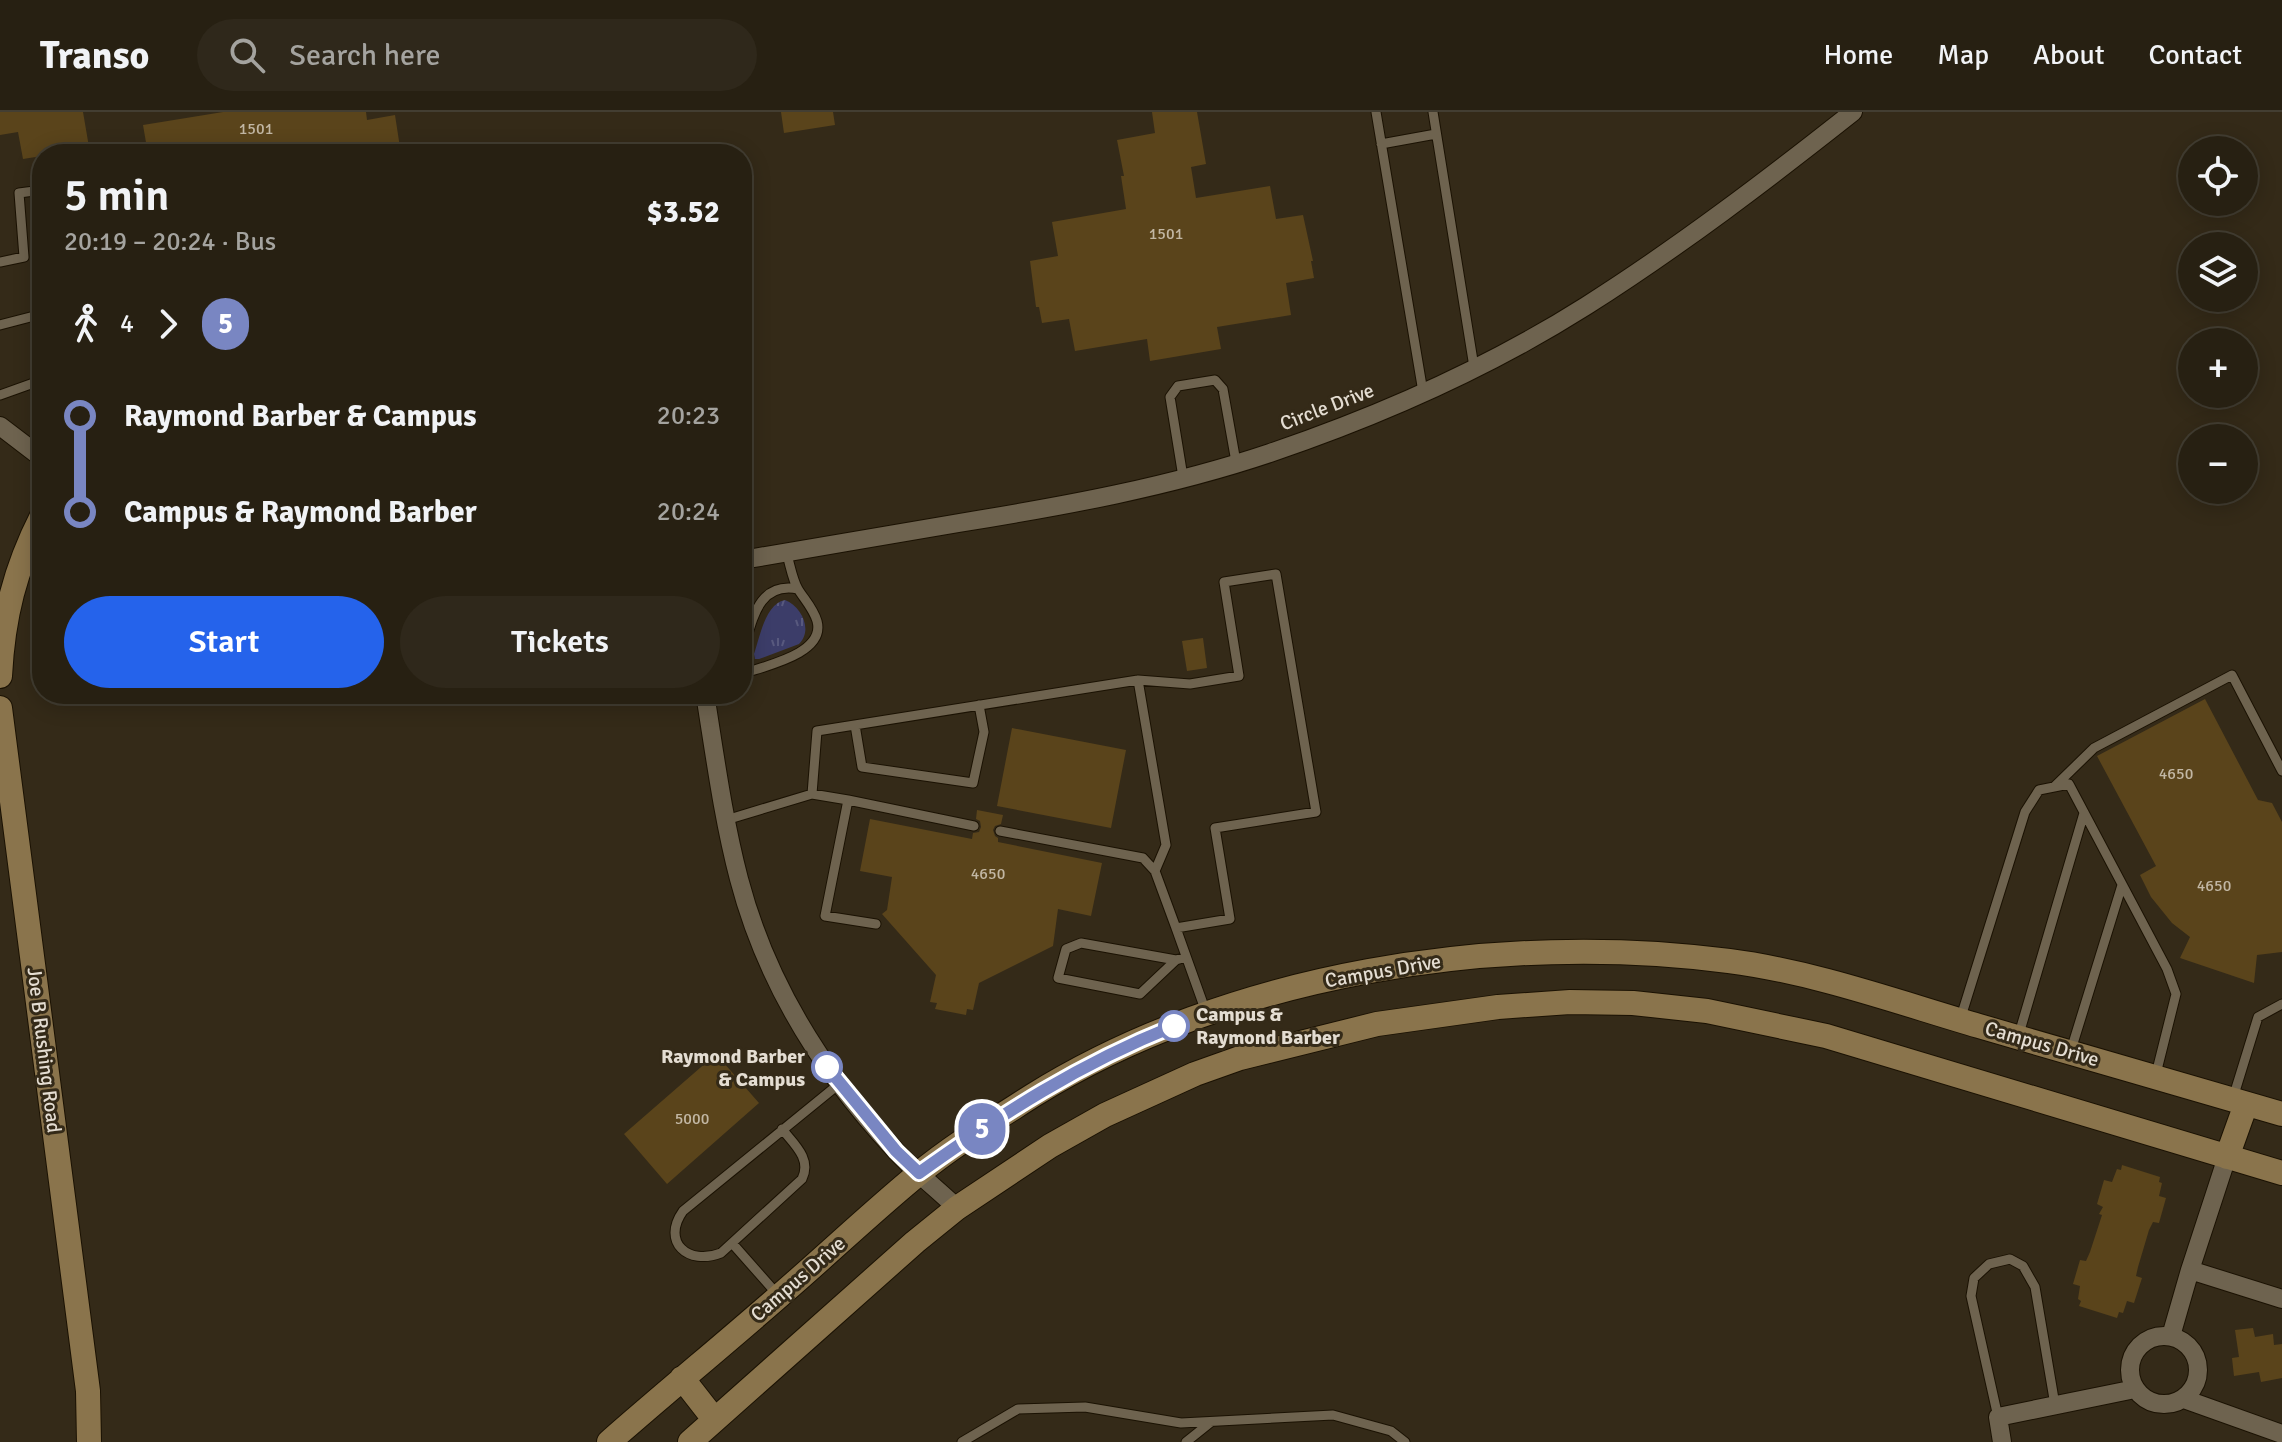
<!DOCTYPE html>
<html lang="en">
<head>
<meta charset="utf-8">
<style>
  body { margin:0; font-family:Signika,sans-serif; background:#2f281b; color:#f1f3f6; height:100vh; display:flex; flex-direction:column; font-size:30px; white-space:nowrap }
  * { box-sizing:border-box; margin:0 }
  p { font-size:26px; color:#a4a39f }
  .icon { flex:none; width:44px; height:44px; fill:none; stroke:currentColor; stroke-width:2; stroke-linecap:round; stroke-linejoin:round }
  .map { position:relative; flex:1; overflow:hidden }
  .details { position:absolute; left:32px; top:32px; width:720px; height:560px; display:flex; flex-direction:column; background:#272012; border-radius:32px; box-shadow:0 4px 20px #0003,0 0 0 2px #433e32 }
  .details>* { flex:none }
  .badge { padding:0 16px; border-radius:26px; font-size:28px; line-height:52px }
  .tools { position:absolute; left:2178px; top:24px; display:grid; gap:16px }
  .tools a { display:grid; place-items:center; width:80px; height:80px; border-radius:50%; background:#272012; box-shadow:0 4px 20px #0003,0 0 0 2px #433e32; font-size:40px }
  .map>.badge { position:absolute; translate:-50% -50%; box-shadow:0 0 0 4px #fff }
  .legs { display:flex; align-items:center; gap:12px; height:88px; padding:0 32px; font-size:26px }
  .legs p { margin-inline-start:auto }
  .summary { display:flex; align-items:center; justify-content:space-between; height:136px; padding:0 32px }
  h1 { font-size:44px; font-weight:600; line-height:60px }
  .cta { display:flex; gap:16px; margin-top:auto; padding:16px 32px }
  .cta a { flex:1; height:92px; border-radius:48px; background:#2563eb; color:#fff; font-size:32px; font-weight:600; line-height:92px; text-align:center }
  .cta a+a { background:#2f281b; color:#f1f3f6 }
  ul { padding:0 32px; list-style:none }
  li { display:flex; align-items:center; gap:28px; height:96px; font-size:30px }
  li i { display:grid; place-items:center; width:12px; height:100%; margin:0 10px; background:currentColor }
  li i::after { content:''; width:20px; height:20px; margin:-10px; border:6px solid; border-radius:50%; background:#272012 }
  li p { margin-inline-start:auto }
  li:first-child i { background:linear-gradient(#0000 50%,currentColor 0) }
  li:last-child i { background:linear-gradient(currentColor 50%,#0000 0) }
  header { display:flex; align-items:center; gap:48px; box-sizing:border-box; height:112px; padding:0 40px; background:#272012; border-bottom:2px solid #433e32 }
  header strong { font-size:38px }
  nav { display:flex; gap:44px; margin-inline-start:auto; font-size:28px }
  .search { width:560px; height:72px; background:#2f281b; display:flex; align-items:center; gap:20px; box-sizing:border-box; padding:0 28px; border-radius:44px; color:#a4a39f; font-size:30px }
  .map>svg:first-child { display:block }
  .grass { fill:url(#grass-tufts) }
  .building { fill:#5a441b }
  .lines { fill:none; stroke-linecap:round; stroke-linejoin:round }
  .lane-casing { stroke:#1b1203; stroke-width:11 }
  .street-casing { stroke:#1b1203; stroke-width:20 }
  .secondary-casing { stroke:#1b1203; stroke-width:26 }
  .lane { stroke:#6e634f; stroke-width:9 }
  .street { stroke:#6e634f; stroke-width:18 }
  .secondary { stroke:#8a744c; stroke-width:24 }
  .line-1-casing { stroke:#fff; stroke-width:18 }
  .line-1 { stroke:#7986c2; stroke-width:12 }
  .stop-1-dot { fill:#fff; stroke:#7986c2; stroke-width:4 }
  .labels { text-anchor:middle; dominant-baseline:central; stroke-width:6; stroke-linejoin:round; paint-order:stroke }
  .number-label { font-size:16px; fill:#c2b7a4 }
  .street-label { font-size:20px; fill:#e4ddd2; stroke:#342a18 }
  .stop-label { font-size:20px; font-weight:bold; fill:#e4ddd2; stroke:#342a18; text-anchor:start }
</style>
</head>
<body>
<header>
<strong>Transo</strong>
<div class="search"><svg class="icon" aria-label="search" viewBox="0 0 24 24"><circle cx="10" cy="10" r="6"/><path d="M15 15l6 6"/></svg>Search here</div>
<nav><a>Home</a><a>Map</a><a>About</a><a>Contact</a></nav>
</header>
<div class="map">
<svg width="2282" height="1330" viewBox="0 0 2282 1330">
  <defs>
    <pattern id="grass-tufts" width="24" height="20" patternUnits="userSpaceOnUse" patternTransform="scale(2)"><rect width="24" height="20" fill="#3c3d69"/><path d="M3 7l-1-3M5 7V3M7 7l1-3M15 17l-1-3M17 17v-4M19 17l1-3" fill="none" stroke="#58597e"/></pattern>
  </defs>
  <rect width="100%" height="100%" fill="#342a18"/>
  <!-- grass -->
  <path class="grass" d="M785,488C802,495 813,518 799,532L759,547H755L754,542C760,525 765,492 785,488Z"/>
  <!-- building -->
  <path class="building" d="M0,0H83L89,35L42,42V44L23,47L18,20L0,23Z
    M223,0H366L367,8L395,3L401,42H148L143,13Z
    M781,0H833L835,13L784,21Z
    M1152,0H1197L1206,52L1191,55L1196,86L1270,74L1276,107L1303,103L1313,149H1311L1314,166L1286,171L1291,203L1217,215L1221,237L1150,249L1147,227L1075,239L1069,207L1042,211L1039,195H1036L1030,149L1058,144L1052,110L1126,97L1121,64H1124L1117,28L1155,21Z
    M1203,526L1207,556L1187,559L1182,529Z
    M2205,587L2258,688L2272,691L2282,710V840L2257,843L2254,871L2180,846L2190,825L2172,811L2151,785L2140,763L2156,754L2097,644Z
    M1012,616L1126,638L1111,716L997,694Z
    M977,698L1003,703L1001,712L995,714L993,718L995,724L998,726V730L1102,751L1091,804L1058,797L1053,834L979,871L973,898L967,897L966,903L935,897L937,891L930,890L936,863L882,802L887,798L892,765L860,759L870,707L972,727L973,721L979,720L981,715L980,709L976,707Z
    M716,942L759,991L667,1072L624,1022Z
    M2122,1053L2160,1065L2159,1070L2162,1071L2159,1084L2166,1086L2159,1111L2153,1110L2149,1118L2138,1155L2136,1164L2142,1166L2134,1191L2127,1189L2123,1201L2119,1200L2117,1206L2079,1194L2081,1189L2078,1187L2080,1174L2073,1172L2080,1148L2086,1149L2090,1140L2102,1103L2099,1102L2103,1095L2097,1092L2104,1068L2112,1070L2117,1057L2121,1058Z
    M2253,1216L2255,1225L2273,1222L2274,1233L2282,1232V1266L2261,1270L2259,1260L2234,1264L2232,1246L2239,1245L2235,1218Z"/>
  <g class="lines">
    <!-- lane casing -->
    <g class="lane-casing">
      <path id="lane" d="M1376,0L1423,280
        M1433,0L1474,255
        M1381,32L1436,22
        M0,150L24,145L19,81L42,78
        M0,213L42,202
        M0,283L42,268
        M1183,365L1170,285L1178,274L1215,268L1223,277L1236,350
        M742,542C752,512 756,469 798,477
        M742,562C764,554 826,542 817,509C813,496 804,487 798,477C792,467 790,451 786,440
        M1138,568L1166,733L1155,759L1176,816
        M855,613L862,655L973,671L984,620L979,593
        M2054,675L2094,636L2232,563L2282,659
        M812,682L817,619L1138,568L1190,572L1239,564L1224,470L1276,462L1316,700L1215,716L1230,807L1176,816L1206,900
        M848,688L974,714
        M726,708L812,682L848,688L825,804L876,812
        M1000,719L1143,746L1155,759
        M1176,848L1140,882L1058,866L1066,837L1081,831L1176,848L1186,845
        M1960,908L2025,700L2039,678L2069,672L2167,857L2176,882L2156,962
        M2019,922L2084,701
        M2071,938L2122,773
        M2233,986L2258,905L2282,892
        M782,1017C794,1032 812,1047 802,1067L721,1141C688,1154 661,1130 683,1099L839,972
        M732,1131L777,1182
        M1998,1305L1971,1184L1974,1166L1989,1152L2010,1147L2023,1154L2035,1175L2055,1293
        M962,1330L1018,1297L1085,1295L1181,1311L1333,1303L1391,1319L1405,1330
        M1186,1330L1211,1310"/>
    </g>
    <!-- street casing -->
    <g class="street-casing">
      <path id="street" d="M0,314L42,346
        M742,448C814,436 887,423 959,411C1064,394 1169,375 1270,341C1379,304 1488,256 1586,194C1679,135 1767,68 1853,0
        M705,582C715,644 723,706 739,767C766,870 823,961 895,1038C914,1059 937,1077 957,1096
        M2190,1158L2282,1187
        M2130 1258a34 34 0 1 1 68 0a34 34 0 1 1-68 0Z
        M2171,1224L2190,1158L2227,1045
        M2184,1287L2282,1322
        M2002,1330L1998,1305L2135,1277"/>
    </g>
    <!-- secondary casing -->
    <g class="secondary-casing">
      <path id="secondary" d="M0,564C3,505 15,457 42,404
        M0,596L88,1279L89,1330
        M2227,1045L2246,992
        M682,1266L714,1307
        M609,1330C667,1279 727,1230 785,1179C829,1141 872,1100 917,1063C952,1034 993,1009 1032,984C1229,861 1500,819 1729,849C1814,860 1897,890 1979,914C2080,944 2181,972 2282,1002
        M690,1330L915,1130L957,1096L1050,1034L1105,1003L1195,962L1240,946L1377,912L1498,895L1570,890L1633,891L1707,899L1826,924L2282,1061"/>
    </g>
    <!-- lane -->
    <use href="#lane" class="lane"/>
    <!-- street -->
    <use href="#street" class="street"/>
    <!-- secondary -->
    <use href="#secondary" class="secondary"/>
  </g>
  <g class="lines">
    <!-- line-1 casing -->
    <g class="line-1-casing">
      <path id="line-1" d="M827,955L896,1039L919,1061C1003,1001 1079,952 1174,914"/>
    </g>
    <!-- line-1 -->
    <use href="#line-1" class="line-1"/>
  </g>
  <!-- markers -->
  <g class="stop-1-dot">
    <circle cx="1174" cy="914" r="14"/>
    <circle cx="827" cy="955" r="14"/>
  </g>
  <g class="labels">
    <!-- number labels -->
    <g class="number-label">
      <text x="256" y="17">1501</text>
      <text x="1166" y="122">1501</text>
      <text x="2176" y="662">4650</text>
      <text x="988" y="762">4650</text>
      <text x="2214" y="774">4650</text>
      <text x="692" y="1007">5000</text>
    </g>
    <!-- street labels -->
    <g class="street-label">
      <text transform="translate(1327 295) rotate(-21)">Circle Drive</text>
      <text transform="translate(1383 859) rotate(-10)">Campus Drive</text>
      <text transform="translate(2042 932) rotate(16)">Campus Drive</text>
      <text transform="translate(44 938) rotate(83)">Joe B Rushing Road</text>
      <text transform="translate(798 1167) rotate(-41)">Campus Drive</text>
    </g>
    <!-- stop labels -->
    <g class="stop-label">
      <text x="1196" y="902">Campus &amp;<tspan x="1196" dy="23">Raymond Barber</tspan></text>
      <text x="805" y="944" text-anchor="end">Raymond Barber<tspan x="805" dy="23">&amp; Campus</tspan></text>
    </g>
  </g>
</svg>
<div class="tools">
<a><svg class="icon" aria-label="locate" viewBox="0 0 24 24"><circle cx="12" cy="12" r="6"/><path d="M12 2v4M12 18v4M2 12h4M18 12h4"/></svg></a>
<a><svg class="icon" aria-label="layers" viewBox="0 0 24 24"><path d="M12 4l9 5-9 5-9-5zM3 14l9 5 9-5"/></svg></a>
<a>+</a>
<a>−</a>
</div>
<b class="badge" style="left:982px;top:1017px;background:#7986c2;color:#fff">5</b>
<section class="details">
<div class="summary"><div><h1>5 min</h1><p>20:19 – 20:24 · Bus</p></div><b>$3.52</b></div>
<div class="legs"><svg class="icon" aria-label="walk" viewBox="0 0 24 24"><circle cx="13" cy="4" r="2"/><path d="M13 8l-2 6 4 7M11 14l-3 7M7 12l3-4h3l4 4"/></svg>4<svg class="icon" aria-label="forward" viewBox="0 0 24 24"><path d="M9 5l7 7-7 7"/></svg><b class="badge" style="background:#7986c2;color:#fff">5</b></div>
<ul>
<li><i style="color:#7986c2"></i><b>Raymond Barber &amp; Campus</b><p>20:23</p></li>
<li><i style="color:#7986c2"></i><b>Campus &amp; Raymond Barber</b><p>20:24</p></li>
</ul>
<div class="cta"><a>Start</a><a>Tickets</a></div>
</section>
</div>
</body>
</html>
